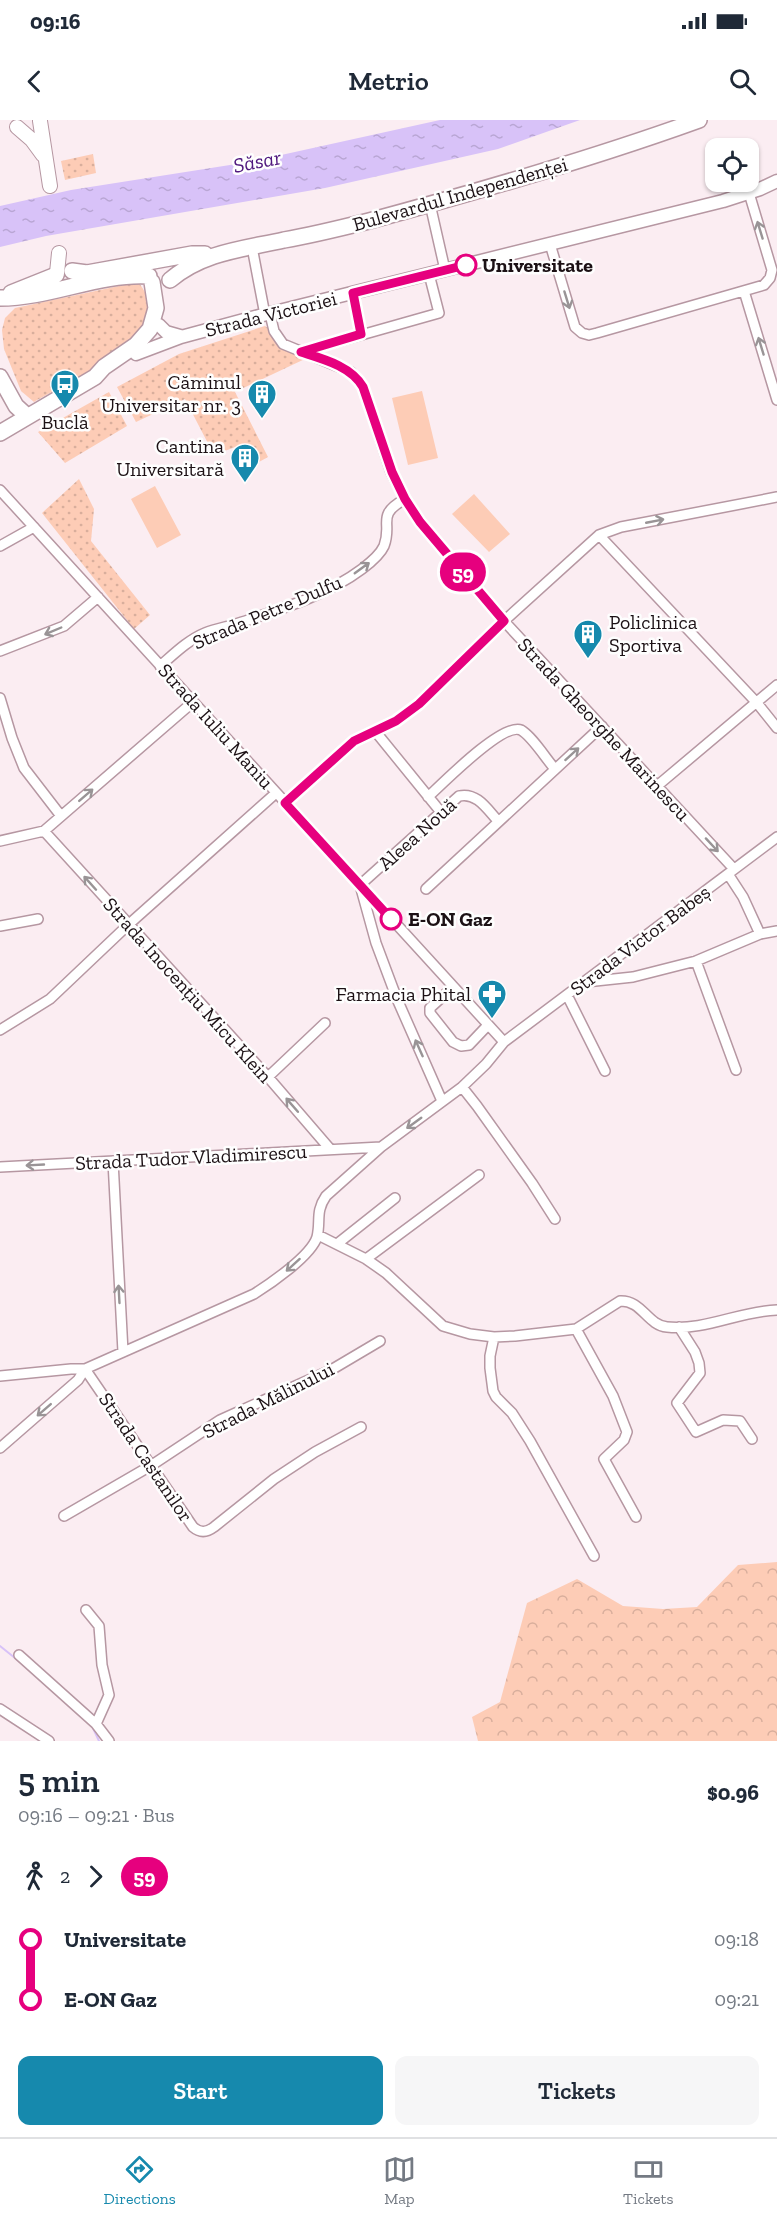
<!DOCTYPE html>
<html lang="en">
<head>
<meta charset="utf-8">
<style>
  body { margin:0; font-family:"Zilla Slab",serif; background:#f6f6f7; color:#1f2937; height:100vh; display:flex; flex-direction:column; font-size:22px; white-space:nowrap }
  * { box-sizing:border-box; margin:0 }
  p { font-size:20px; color:#747a83 }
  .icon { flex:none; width:33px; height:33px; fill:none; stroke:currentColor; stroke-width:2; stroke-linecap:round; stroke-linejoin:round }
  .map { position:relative; height:1621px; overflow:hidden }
  .drawer { display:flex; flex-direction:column; background:#fff; flex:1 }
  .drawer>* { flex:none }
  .badge { padding:0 12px; border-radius:20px; font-size:21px; line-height:39px }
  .fabs { position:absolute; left:705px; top:18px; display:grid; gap:12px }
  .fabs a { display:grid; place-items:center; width:54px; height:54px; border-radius:12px; background:#fff; box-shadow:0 2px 4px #0004; font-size:30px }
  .map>.badge { position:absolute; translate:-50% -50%; box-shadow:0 0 0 3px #fff }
  .legs { display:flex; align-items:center; gap:9px; height:66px; padding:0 18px; font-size:20px }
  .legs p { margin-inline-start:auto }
  .head { display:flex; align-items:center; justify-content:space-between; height:102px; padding:0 18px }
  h1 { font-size:33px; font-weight:600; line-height:45px }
  .action { display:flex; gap:12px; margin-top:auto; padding:12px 18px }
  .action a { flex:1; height:69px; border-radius:12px; background:#1689ad; color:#fff; font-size:24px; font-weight:600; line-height:69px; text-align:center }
  .action a+a { background:#f6f6f7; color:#1f2937 }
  ul { padding:0 18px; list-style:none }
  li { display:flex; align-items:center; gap:21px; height:60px; font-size:22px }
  li i { display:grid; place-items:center; width:9px; height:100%; margin:0 8px; background:currentColor }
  li i::after { content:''; width:15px; height:15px; margin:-8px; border:4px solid; border-radius:50%; background:#fff }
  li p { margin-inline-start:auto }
  li:first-child i { background:linear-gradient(#0000 50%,currentColor 0) }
  li:last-child i { background:linear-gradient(currentColor 50%,#0000 0) }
  .status { display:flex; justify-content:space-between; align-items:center; height:42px; padding:0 30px; background:#fff; direction:ltr }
  .status svg { height:16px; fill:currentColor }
  header { display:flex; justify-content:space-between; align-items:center; height:78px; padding:0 18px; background:#fff; font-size:27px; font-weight:600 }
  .tab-bar { display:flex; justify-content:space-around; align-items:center; height:84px; border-top:2px solid #e0e1e3; background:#fff; font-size:16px; color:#747a83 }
  .tab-bar a { display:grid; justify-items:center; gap:3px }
  .tab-bar .selected { color:#1689ad }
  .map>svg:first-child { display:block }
  .grass { fill:url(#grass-dots) }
  .forest { fill:url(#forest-crowns) }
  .pitch { fill:#fdccb6 }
  .water { fill:url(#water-ripples) }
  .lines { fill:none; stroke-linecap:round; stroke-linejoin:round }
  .stream { stroke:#d8c2f8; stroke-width:2 }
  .minor-casing { stroke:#b697a2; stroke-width:12 }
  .tertiary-casing { stroke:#b697a2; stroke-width:15 }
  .secondary-casing { stroke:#b697a2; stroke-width:16 }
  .primary-casing { stroke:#b697a2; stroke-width:18 }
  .minor { stroke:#fff; stroke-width:9 }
  .tertiary { stroke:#fff; stroke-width:12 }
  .secondary { stroke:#fff; stroke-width:14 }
  .primary { stroke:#fff; stroke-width:15 }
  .oneway { stroke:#999496 }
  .line-1-casing { stroke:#fff; stroke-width:14 }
  .line-1 { stroke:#e6007e; stroke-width:9 }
  .stop-1-dot { fill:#fff; stroke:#e6007e; stroke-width:3 }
  .labels { text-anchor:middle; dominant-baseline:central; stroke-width:5; stroke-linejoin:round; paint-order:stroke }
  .street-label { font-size:20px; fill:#1c1115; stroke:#fefefe }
  .stop-label { font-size:20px; font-weight:bold; fill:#1c1115; stroke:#fefefe; text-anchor:start }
  .poi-label { font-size:20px; fill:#1c1115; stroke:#fefefe; text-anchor:end }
  .water-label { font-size:21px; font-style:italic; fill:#4f177d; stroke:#fefefe }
</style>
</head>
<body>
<div class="status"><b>09:16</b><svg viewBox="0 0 49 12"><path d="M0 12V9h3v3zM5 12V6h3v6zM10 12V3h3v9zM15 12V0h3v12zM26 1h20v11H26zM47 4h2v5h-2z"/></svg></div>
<header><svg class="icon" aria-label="back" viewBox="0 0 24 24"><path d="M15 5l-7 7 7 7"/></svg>Metrio<svg class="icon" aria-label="search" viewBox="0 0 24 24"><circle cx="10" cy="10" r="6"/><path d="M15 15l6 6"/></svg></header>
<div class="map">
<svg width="777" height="1621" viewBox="0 0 777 1621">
  <defs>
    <pattern id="grass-dots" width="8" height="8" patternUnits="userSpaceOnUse" patternTransform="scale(1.5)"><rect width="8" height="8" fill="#fdccb6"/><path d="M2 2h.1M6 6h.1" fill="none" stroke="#d8ae9c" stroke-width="1.8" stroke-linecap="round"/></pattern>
    <pattern id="forest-crowns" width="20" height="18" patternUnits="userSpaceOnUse" patternTransform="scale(1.5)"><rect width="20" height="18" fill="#fdccb6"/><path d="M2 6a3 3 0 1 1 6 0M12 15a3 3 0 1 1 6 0" fill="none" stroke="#d8ae9c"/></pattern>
    <pattern id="water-ripples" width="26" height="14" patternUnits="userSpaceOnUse" patternTransform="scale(1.5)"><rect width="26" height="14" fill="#d8c2f8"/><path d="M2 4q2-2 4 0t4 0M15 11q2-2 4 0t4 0" fill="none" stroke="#b9a6d4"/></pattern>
  </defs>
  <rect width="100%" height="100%" fill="#fbedf2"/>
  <!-- grass -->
  <path class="grass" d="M93,34L96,53L65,60L61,41Z
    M138,162C147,173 155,189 147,204C132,234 64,264 34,282L21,271L4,229L2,210L5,198L15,188Z
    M265,206L307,238L235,272L268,337L250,347L238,326L214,335L185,279L136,302L117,267L179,234Z
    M109,272L127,306L65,343L38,312Z
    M79,359L94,389L91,421L150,495L134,509L42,393Z"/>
  <!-- forest -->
  <path class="forest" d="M777,1442V1621H478L472,1597L500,1582L527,1483L577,1459L623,1486L663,1489L697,1487L738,1445Z"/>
  <!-- pitch -->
  <path class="pitch" d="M422,271L438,338L408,345L392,278Z
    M155,366L181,415L157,428L131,379Z
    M474,374L510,414L489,432L452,394Z"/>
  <!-- water -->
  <path class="water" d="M440,0H580L498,29L325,68L46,116L0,127V86L71,70L249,42Z"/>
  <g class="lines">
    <!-- stream -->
    <path class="stream" d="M0,1526L20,1542
      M91,1604L99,1621"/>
    <!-- minor casing -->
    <g class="minor-casing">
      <path id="minor" d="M430,84L445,150
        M550,124L575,207L582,213L589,215L597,213L764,165L770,158L772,150L749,73
        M252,127L265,195
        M744,171L777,280
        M353,173L361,214
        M270,194L274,211L283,224L351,252L363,267L391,352L405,379L420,402L504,501L734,749
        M301,232L439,193L429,154
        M0,370L504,922
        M599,415L757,583L777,608
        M0,426L34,407
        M0,531L64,506L98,477
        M160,546C174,534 188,520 205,513C215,509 226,507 236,504C278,490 326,476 362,449C370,443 380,435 384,426C393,402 375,396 405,379
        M0,578L12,618L24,648L61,696
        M375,611L440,691
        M657,666L777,565
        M428,677C442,664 503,602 521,610C532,616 546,639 555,649
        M285,683L354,621L396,601L419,584L504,501L599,415L621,407L777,377
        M44,711L268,957L330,1029
        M0,721L44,711L193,582
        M728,754L743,777L760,814
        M426,769L602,606
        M0,806L38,799
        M696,841L736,950
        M586,862L633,857L696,841L760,814L777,811
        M453,867L430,888V893L453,922L461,926L469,925L488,905
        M567,875L605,951
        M0,910L50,879L128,805L276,673
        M268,957L325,903
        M462,967L477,986L532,1063L555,1099
        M442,981L397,879L376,823L360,765L459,676C477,672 487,689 498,701
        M113,1041L123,1232
        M0,1047L381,1027
        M318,1115L366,1139L386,1153L443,1206L470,1214L494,1217L515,1216L576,1209L620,1181C642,1180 647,1205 667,1207C705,1211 740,1191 777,1190
        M337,1124L395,1078
        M366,1139L479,1055
        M679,1207L695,1232L699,1243L700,1253L677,1283L696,1312L723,1300L740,1301L752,1319
        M576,1209L613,1276L627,1312L624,1320L604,1339L636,1397
        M494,1217L490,1236V1248L493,1271L496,1277L512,1293L530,1321L594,1436
        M85,1249L193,1407C200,1413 206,1413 214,1407L274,1359L315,1332L361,1307
        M0,1256L71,1249H85L254,1174C270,1164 311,1136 317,1117C321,1101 315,1092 326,1076L381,1027L462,967L486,944L504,922L777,717
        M0,1328L78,1260L85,1249
        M64,1396L152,1345L220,1300L331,1250L380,1221
        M86,1490L99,1506L102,1545L109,1575L96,1604
        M19,1535L96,1604L109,1621
        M0,1589L49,1621"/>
    </g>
    <!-- tertiary casing -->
    <g class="tertiary-casing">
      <path id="tertiary" d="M159,205L166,212L180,216
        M136,234L181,217L259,196L723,81L760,69L777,61"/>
    </g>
    <!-- secondary casing -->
    <g class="secondary-casing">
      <path id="secondary" d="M40,1L50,66
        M17,7L32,20L43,35
        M57,153L59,133"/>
    </g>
    <!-- primary casing -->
    <g class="primary-casing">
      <path id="primary" d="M72,151L87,153L192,134H205
        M170,160C203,132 244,129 284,120C313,115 341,108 369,101C480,71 591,39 699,0
        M11,173L56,155
        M0,178C51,178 98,153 149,156
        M0,257L16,286L27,296
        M0,313L95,257L104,247L136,225L150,209L156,188L152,162"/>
    </g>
    <!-- minor -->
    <use href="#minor" class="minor"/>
    <!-- tertiary -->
    <use href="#tertiary" class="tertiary"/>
    <!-- secondary -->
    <use href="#secondary" class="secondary"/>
    <!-- primary -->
    <use href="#primary" class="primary"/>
  </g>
  <!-- one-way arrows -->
  <defs><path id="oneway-shaft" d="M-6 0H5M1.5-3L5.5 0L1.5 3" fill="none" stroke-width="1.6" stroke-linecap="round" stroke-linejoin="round" transform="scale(1.5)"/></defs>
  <g class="oneway">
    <use href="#oneway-shaft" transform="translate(760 110) rotate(-107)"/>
    <use href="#oneway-shaft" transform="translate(567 180) rotate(73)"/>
    <use href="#oneway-shaft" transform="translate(761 226) rotate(-107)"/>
    <use href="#oneway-shaft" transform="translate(655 401) rotate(-11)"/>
    <use href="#oneway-shaft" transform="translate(362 448) rotate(-36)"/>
    <use href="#oneway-shaft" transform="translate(53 511) rotate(157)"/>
    <use href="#oneway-shaft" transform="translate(572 634) rotate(-42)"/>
    <use href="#oneway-shaft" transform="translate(86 675) rotate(-41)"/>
    <use href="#oneway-shaft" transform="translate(712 725) rotate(47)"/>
    <use href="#oneway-shaft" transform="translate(90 763) rotate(-132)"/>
    <use href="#oneway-shaft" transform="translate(419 928) rotate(-114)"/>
    <use href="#oneway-shaft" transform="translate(292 985) rotate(-131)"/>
    <use href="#oneway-shaft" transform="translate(414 1003) rotate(144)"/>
    <use href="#oneway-shaft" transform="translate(35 1045) rotate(177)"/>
    <use href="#oneway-shaft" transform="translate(293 1145) rotate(138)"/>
    <use href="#oneway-shaft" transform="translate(119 1174) rotate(-93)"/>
    <use href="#oneway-shaft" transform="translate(44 1290) rotate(139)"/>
  </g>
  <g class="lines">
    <!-- line-1 casing -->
    <g class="line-1-casing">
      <path id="line-1" d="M391,799L285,683L354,621L396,601L419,584L504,501L420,402L405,379L392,352L363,267C351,246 323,239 301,232L361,214L353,173L466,145"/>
    </g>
    <!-- line-1 -->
    <use href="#line-1" class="line-1"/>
  </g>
  <!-- icons -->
  <defs>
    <g id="bus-pin" transform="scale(1.5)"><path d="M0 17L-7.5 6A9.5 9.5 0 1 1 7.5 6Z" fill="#1689ad" stroke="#fefefe"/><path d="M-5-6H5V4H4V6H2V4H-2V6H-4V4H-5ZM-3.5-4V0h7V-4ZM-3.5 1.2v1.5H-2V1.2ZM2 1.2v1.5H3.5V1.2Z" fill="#fff"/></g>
    <g id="building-pin" transform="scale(1.5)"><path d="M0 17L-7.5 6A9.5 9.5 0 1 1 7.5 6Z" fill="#1689ad" stroke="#fefefe"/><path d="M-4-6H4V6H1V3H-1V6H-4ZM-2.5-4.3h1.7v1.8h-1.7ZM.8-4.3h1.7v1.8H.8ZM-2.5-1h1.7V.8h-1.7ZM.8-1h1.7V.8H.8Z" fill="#fff"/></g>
    <g id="pharmacy-pin" transform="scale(1.5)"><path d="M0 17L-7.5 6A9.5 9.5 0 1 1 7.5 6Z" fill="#1689ad" stroke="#fefefe"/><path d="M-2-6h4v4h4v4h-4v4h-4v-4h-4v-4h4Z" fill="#fff"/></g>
  </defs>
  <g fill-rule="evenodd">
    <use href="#bus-pin" x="65" y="264"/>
    <use href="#building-pin" x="262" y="274"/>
    <use href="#building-pin" x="245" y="338"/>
    <use href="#building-pin" x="588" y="514"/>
    <use href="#pharmacy-pin" x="492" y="874"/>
  </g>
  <!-- markers -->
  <g class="stop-1-dot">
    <circle cx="466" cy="145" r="10"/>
    <circle cx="391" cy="799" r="10"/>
  </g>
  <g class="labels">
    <!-- street labels -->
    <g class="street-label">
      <text transform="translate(460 74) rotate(-16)">Bulevardul Independenței</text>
      <text transform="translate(271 194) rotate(-14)">Strada Victoriei</text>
      <text transform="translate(267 492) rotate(-23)">Strada Petre Dulfu</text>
      <text transform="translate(216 606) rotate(48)">Strada Iuliu Maniu</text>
      <text transform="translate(604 609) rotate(47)">Strada Gheorghe Marinescu</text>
      <text transform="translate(417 714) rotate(-42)">Aleea Nouă</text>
      <text transform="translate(640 820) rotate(-37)">Strada Victor Babeș</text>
      <text transform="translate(188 870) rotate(48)">Strada Inocențiu Micu Klein</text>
      <text transform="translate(191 1037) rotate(-3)">Strada Tudor Vladimirescu</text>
      <text transform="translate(268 1280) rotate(-27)">Strada Mălinului</text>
      <text transform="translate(146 1337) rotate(56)">Strada Castanilor</text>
    </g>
    <!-- stop labels -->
    <g class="stop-label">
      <text x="482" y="145">Universitate</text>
      <text x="408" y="799">E-ON Gaz</text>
    </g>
    <!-- poi labels -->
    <g class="poi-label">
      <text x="241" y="262">Căminul<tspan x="241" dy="23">Universitar nr. 3</tspan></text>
      <text x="65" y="302" text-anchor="middle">Buclă</text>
      <text x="224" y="326">Cantina<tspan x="224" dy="23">Universitară</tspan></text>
      <text x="609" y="502" text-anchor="start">Policlinica<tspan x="609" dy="23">Sportiva</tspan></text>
      <text x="471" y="874">Farmacia Phital</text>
    </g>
    <!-- water labels -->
    <g class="water-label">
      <text transform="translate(257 41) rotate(-11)">Săsar</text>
    </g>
  </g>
</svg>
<div class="fabs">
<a><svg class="icon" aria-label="locate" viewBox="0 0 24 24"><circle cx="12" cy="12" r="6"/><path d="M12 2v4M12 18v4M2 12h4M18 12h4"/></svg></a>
</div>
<b class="badge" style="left:463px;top:452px;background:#e6007e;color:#fff">59</b>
</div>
<section class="drawer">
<div class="head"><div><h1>5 min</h1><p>09:16 – 09:21 · Bus</p></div><b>$0.96</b></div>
<div class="legs"><svg class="icon" aria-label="walk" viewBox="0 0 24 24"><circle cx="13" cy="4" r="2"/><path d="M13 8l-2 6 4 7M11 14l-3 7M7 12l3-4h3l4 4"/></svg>2<svg class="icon" aria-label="forward" viewBox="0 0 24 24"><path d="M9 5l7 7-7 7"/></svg><b class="badge" style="background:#e6007e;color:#fff">59</b></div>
<ul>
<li><i style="color:#e6007e"></i><b>Universitate</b><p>09:18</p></li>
<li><i style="color:#e6007e"></i><b>E-ON Gaz</b><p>09:21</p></li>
</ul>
<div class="action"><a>Start</a><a>Tickets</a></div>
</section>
<nav class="tab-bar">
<a class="selected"><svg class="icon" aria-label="directions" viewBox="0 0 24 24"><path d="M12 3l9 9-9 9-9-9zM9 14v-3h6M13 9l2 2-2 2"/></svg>Directions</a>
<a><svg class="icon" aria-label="map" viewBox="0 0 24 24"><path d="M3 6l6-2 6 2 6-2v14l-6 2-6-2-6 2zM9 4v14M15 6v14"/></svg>Map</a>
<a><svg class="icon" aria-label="tickets" viewBox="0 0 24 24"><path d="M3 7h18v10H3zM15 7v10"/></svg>Tickets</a>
</nav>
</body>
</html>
